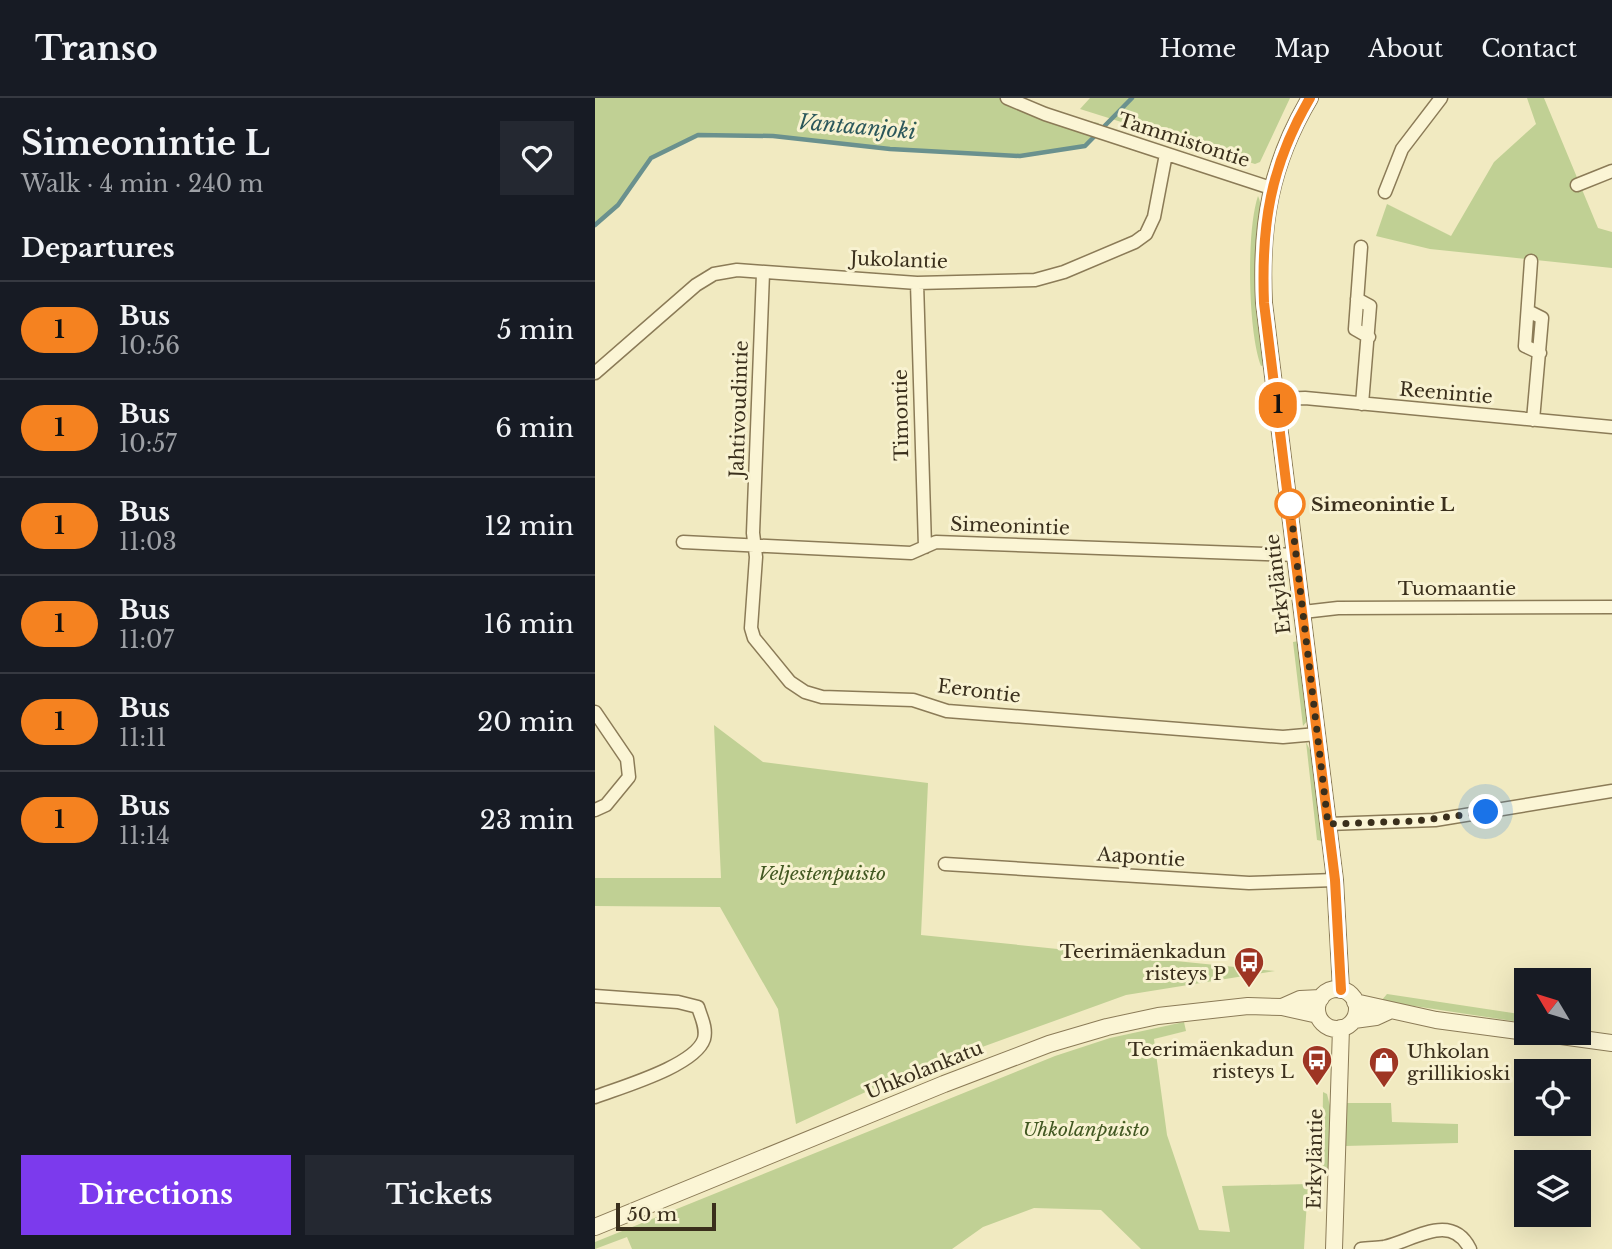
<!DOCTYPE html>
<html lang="en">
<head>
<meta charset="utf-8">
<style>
  body { margin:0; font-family:"Libre Baskerville",serif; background:#242831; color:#f1f3f6; height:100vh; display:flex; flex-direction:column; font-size:26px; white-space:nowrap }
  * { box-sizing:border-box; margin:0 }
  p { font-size:23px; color:#9ea1a6 }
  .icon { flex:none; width:38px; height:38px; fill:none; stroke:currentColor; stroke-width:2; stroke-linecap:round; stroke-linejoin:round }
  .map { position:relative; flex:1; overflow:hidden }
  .drawer { display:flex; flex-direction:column; background:#171b24; width:595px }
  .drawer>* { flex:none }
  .badge { padding:0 14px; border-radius:23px; font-size:24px; line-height:46px }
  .needle { width:46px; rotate:308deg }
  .controls { position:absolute; left:919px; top:870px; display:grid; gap:14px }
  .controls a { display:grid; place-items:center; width:77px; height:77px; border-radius:0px; background:#171b24; box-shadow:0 7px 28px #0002; font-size:35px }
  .scale { position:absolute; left:21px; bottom:18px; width:100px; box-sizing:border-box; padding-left:7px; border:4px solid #3a2f1c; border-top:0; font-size:19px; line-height:24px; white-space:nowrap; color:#3a2f1c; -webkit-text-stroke:5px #f8f2d1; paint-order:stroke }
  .you { position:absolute; width:35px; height:35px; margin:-18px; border:5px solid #fff; border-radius:50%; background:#1a73e8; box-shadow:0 0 0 10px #1a73e833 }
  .map>.badge { position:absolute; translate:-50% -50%; box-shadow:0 0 0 4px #fff }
  h2 { padding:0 21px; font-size:26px; line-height:63px }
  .round { display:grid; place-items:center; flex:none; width:74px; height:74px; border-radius:0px; background:#242831 }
  .summary { display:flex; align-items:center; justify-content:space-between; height:119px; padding:0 21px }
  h1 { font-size:33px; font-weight:700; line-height:52px }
  .action { display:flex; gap:14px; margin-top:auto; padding:14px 21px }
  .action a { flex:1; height:80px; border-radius:0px; background:#7c3aed; color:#fff; font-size:28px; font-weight:700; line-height:80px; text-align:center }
  .action a+a { background:#242831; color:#f1f3f6 }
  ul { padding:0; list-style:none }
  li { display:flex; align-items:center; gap:21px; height:98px; padding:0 21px; border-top:2px solid #363941 }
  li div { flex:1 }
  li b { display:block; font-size:26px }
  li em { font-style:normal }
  li .badge { min-width:77px; font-weight:700; text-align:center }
  header { display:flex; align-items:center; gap:42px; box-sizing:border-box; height:98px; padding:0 35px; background:#171b24; border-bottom:2px solid #363941 }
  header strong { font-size:33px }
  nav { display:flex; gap:38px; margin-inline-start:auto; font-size:24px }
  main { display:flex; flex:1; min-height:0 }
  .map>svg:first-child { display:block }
  .green { fill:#c0d094 }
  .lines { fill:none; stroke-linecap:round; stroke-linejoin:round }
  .stream { stroke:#6a918e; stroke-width:4.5 }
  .minor-casing { stroke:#8b7b57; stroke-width:15 }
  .tertiary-casing { stroke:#8b7b57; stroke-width:18 }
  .minor { stroke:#fbf5d5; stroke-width:12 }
  .tertiary { stroke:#fbf5d5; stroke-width:16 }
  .line-casing { stroke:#fff; stroke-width:16 }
  .line { stroke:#f58220; stroke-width:10 }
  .walk { stroke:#3a2f1c; stroke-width:7; stroke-dasharray:0 12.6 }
  .stop-dot { fill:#fff; stroke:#f58220; stroke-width:3.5 }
  .labels { text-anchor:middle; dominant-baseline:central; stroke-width:6; stroke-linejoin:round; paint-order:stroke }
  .street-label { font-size:19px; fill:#3a2f1c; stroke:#f8f2d1 }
  .stop-label { font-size:19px; font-weight:bold; fill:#3a2f1c; stroke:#f8f2d1; text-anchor:start }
  .park-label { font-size:19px; font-style:italic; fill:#425822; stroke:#f8f2d1 }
  .poi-label { font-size:19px; fill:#3a2f1c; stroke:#f8f2d1; text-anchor:end }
  .water-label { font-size:21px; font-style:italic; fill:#2b575b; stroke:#f8f2d1 }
</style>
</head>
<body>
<header>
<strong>Transo</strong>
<nav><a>Home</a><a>Map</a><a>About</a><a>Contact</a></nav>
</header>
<main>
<section class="drawer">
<div class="summary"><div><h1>Simeonintie L</h1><p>Walk · 4 min · 240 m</p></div><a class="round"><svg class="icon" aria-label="heart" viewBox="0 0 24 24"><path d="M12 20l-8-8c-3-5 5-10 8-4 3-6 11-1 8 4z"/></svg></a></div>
<h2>Departures</h2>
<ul>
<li><span class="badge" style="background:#f58220;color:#111">1</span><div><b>Bus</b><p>10:56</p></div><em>5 min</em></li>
<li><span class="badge" style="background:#f58220;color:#111">1</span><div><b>Bus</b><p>10:57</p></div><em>6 min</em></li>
<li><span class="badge" style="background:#f58220;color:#111">1</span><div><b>Bus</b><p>11:03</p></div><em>12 min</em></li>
<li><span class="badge" style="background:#f58220;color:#111">1</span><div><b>Bus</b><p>11:07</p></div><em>16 min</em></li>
<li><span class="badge" style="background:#f58220;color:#111">1</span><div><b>Bus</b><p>11:11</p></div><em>20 min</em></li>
<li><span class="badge" style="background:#f58220;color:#111">1</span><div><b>Bus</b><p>11:14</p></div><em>23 min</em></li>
</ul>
<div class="action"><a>Directions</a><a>Tickets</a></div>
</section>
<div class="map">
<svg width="1017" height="1151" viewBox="0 0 1017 1151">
  <rect width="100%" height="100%" fill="#f1eac1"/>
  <!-- green -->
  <path class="green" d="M0,0H411L450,16L504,25L490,48L425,58L295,51L178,38L103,37L56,60L23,107L0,127Z
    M495,0H695L665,64L660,66L485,11Z
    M932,0H949L1003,130L1017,134V170L835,151L781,138L792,106L856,138L899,64L941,26Z
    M663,98C670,112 662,136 661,152C658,190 666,229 670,267L666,268C653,234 651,133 663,98Z
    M704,543L713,622L708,628L698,544Z
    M119,627L168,664L333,685L326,837L680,873L531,897L299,981L201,1026L183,911L125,809L0,808V780H126Z
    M711,644L717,656L727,743L722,742Z
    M792,896L931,917V925L786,903Z
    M589,924L591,933L559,941L572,1037L604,1132L635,1134L627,1088L713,1086L709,1151H546L506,1112L439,1110L388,1129L357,1151H37L32,1139L0,1151V1144L460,958L515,940Z
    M728,994L732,996L737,1016L734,1073L730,1074L727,1071Z
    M750,1005H796L797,1024L863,1026V1045L750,1048Z"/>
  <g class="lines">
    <!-- stream -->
    <path class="stream" d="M0,127L23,107L56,60L103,37L178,38L295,51L425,58L490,48L537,0"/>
    <!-- minor casing -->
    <g class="minor-casing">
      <path id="minor" d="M412,0L450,16L676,90
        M982,87L1017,73
        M790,94L807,51L846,0
        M766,149L760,231L774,239
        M936,163L930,248L945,255
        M168,175L158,435L161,459L156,530L159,540L195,584L210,594L227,599L318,602L352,613L688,639L722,636
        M322,185L330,449
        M762,201L775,208L767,306
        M933,213L947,220L938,322
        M0,275L101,187L119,176L142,172L322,185L440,182L469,174L540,144L551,136L559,119L571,56
        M682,301L710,300L1017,329
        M88,444L316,455L341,444L701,457
        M708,514L743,510L1017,509
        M0,614L32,661L34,679L11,707L0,712
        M733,726L840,722L1017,693
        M350,766L654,785L740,782
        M0,898L83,904L103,909C106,919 112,930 109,941C100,968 26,989 0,999
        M766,1151C774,1150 782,1150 789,1149C818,1143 856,1113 875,1151"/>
    </g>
    <!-- tertiary casing -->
    <g class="tertiary-casing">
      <path id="tertiary" d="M715,0C675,67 665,128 669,205L740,782L746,892
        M722 911a20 20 0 1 1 40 0a20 20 0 1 1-40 0Z
        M760,904L841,922L931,934
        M687,909L705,901L726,900
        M759,922L781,919L794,913
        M937,934L1017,945
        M0,1129L349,986L454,946L512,929L563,918L653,908L687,909L723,917
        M739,1151L746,930"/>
    </g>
    <!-- minor -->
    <use href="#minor" class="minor"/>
    <!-- tertiary -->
    <use href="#tertiary" class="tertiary"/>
  </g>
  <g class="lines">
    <!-- line casing -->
    <g class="line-casing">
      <path id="line" d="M715,0C675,68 666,127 669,205L740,782L746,892"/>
    </g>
    <!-- line -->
    <use href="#line" class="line"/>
    <!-- walk -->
    <path class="walk" d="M695,406L733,726L821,723L891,714"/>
  </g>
  <!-- icons -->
  <defs>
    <g id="bus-pin" transform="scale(1.575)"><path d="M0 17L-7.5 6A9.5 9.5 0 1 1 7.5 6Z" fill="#9e3523" stroke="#f8f2d1"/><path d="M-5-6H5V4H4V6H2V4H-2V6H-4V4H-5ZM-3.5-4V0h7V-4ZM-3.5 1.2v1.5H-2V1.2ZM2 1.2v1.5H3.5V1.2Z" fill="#fff"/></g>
    <g id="shop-pin" transform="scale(1.575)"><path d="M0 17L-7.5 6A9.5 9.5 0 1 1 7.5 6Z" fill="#9e3523" stroke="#f8f2d1"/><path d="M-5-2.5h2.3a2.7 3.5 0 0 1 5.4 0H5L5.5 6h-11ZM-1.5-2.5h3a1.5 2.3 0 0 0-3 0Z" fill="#fff"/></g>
  </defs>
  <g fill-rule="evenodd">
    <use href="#bus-pin" x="654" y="864"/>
    <use href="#bus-pin" x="722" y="962"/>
    <use href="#shop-pin" x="789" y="964"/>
  </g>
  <!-- markers -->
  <circle class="stop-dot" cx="695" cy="406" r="14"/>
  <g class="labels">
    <!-- street labels -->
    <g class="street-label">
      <text transform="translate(589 42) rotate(18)">Tammistontie</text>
      <text transform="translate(304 162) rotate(2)">Jukolantie</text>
      <text transform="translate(851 295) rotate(5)">Reenintie</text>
      <text transform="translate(144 311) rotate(-88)">Jahtivoudintie</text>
      <text transform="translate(306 317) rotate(-91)">Timontie</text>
      <text transform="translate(415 428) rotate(2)">Simeonintie</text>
      <text transform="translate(683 486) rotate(-97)">Erkyläntie</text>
      <text x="862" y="490">Tuomaantie</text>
      <text transform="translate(384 593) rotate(7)">Eerontie</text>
      <text transform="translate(546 759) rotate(4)">Aapontie</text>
      <text transform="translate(329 972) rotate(-22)">Uhkolankatu</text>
      <text transform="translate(720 1061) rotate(-89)">Erkyläntie</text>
    </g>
    <!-- stop labels -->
    <g class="stop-label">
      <text x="716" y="406">Simeonintie L</text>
    </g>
    <!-- park labels -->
    <g class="park-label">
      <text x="227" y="775">Veljestenpuisto</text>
      <text x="491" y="1031">Uhkolanpuisto</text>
    </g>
    <!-- poi labels -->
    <g class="poi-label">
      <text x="631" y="853">Teerimäenkadun<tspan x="631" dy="22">risteys P</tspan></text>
      <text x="699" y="951">Teerimäenkadun<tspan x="699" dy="22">risteys L</tspan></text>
      <text x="812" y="953" text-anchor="start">Uhkolan<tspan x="812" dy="22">grillikioski</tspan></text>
    </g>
    <!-- water labels -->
    <g class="water-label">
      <text transform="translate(262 29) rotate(5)">Vantaanjoki</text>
    </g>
  </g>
</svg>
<div class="controls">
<a><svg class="needle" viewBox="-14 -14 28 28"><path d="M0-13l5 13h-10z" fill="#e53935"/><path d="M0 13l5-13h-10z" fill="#9ea1a6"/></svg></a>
<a><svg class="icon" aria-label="locate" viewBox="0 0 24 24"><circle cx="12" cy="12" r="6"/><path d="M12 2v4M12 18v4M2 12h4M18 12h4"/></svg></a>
<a><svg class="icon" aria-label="layers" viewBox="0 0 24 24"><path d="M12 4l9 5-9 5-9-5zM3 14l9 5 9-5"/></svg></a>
</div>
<div class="scale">50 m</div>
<div class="you" style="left:891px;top:714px"></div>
<b class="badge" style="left:683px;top:307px;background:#f58220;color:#111">1</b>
</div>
</main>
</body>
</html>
